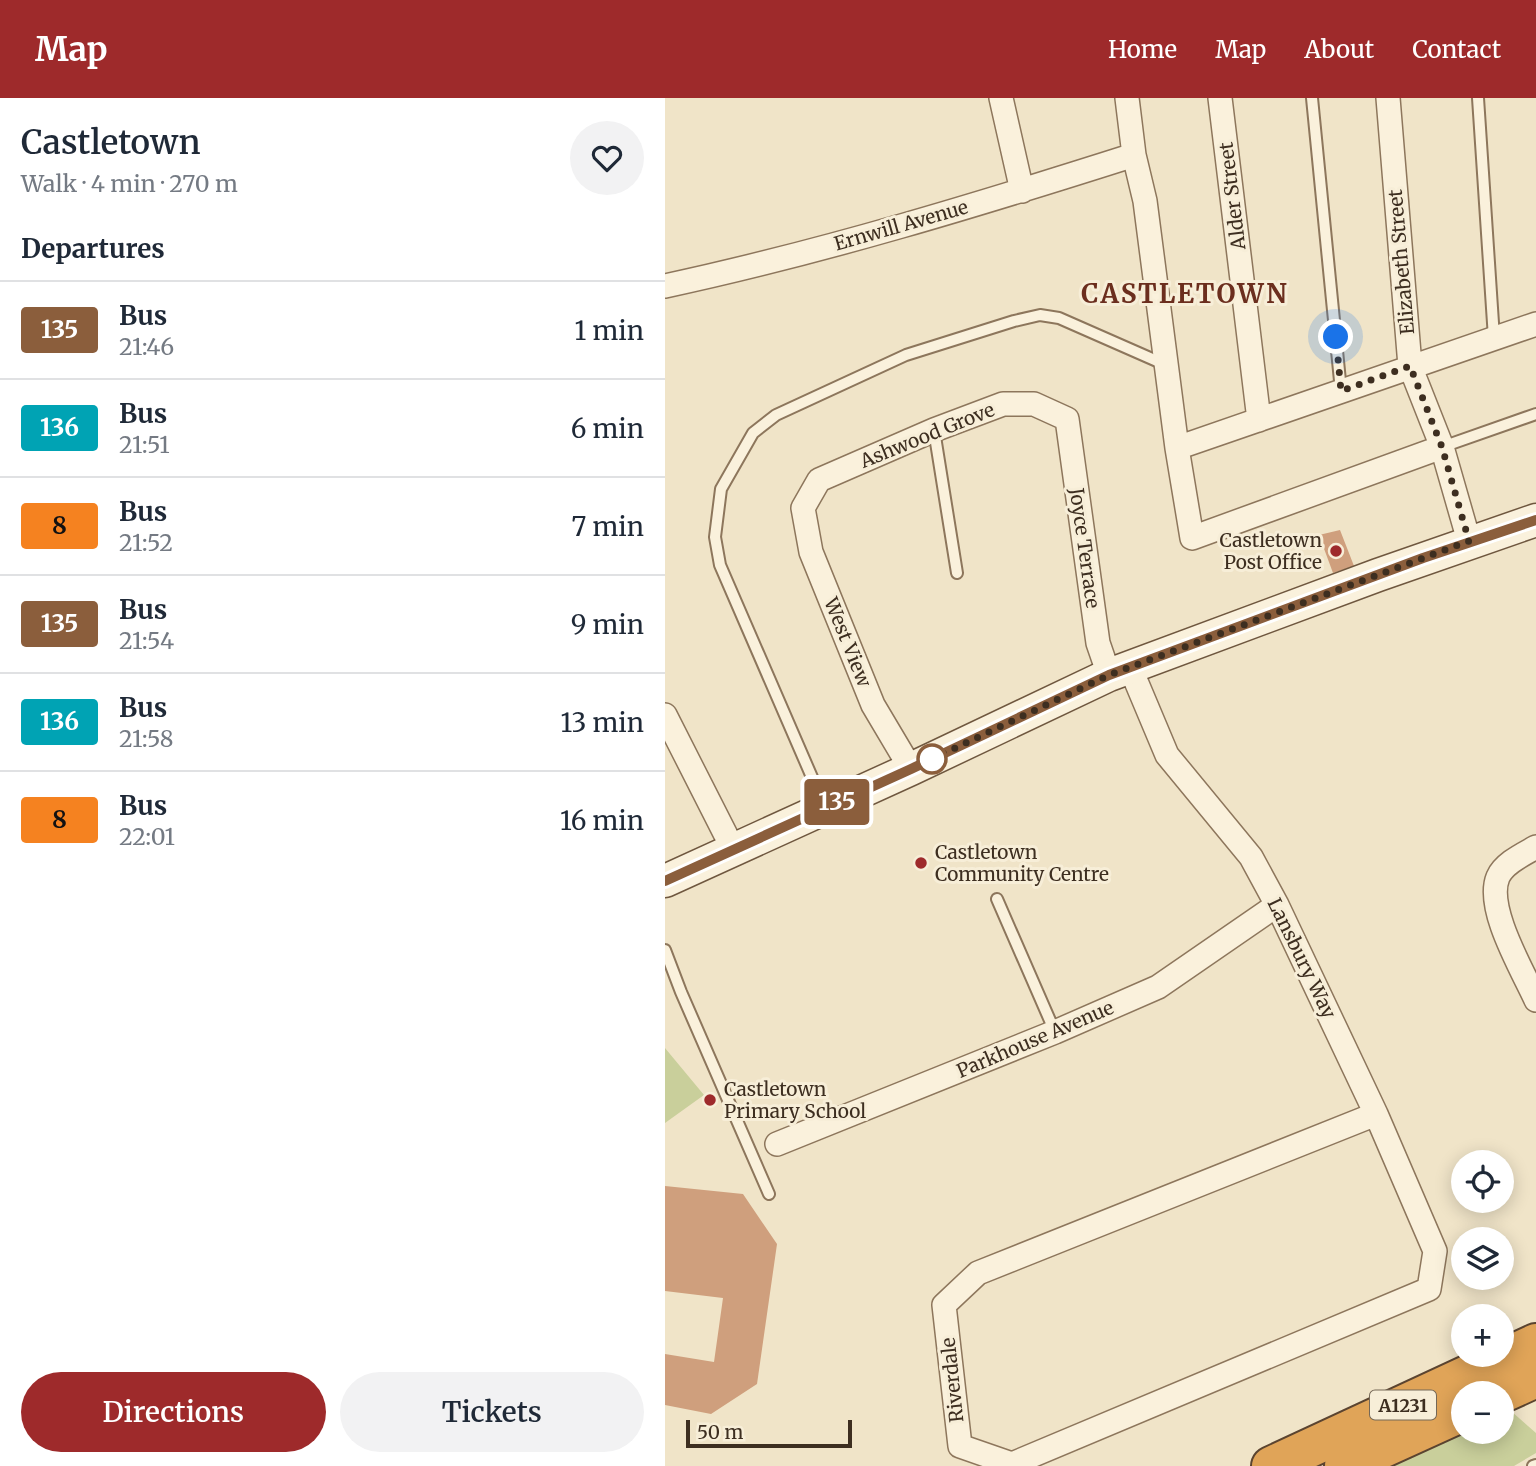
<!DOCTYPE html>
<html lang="en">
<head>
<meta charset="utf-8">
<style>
  body { margin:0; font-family:Merriweather,serif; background:#f2f2f3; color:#1f2937; height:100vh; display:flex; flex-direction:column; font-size:26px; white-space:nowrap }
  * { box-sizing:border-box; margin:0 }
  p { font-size:23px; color:#747a83 }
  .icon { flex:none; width:38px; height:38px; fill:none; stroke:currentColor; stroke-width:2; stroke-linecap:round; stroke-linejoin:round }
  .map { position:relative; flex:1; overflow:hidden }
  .drawer { display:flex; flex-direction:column; background:#fff; width:665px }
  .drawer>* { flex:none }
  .badge { padding:0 14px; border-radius:5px; font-size:24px; line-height:46px }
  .controls { position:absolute; left:786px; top:1052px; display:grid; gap:14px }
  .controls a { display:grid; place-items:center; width:63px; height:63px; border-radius:50%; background:#fff; box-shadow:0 4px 18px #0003; font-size:35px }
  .scale { position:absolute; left:21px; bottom:18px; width:166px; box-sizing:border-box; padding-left:7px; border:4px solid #3d2e20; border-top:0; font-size:19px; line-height:24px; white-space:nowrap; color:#3d2e20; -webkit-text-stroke:5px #f7eed8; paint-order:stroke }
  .you { position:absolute; width:35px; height:35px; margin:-18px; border:5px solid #fff; border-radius:50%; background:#1a73e8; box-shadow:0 0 0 10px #1a73e833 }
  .map>.badge { position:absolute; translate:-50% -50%; box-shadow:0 0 0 4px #fff }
  h2 { padding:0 21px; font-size:26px; line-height:63px }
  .round { display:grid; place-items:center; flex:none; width:74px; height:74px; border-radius:37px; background:#f2f2f3 }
  .summary { display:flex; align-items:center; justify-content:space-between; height:119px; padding:0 21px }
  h1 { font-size:33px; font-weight:600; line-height:52px }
  .cta { display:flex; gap:14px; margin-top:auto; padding:14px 21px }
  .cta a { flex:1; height:80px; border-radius:42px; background:#9e2a2b; color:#fff; font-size:28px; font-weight:600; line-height:80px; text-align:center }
  .cta a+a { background:#f2f2f3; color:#1f2937 }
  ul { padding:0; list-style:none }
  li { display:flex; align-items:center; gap:21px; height:98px; padding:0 21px; border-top:2px solid #e0e1e3 }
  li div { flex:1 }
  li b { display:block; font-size:26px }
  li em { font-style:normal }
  li .badge { min-width:77px; font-weight:700; text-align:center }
  header { display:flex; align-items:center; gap:42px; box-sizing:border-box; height:98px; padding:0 35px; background:#9e2a2b; color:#fff }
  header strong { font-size:33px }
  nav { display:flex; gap:38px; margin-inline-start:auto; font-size:24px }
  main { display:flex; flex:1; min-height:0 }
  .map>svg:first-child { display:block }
  .green { fill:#c9cf9b }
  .building { fill:#cf9f7d }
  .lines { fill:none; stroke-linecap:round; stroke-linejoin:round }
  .lane-casing { stroke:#8d765c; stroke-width:14 }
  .street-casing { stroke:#8d765c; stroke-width:26 }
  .secondary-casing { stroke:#6f573f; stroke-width:35 }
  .highway-casing { stroke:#5b4430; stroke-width:42 }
  .lane { stroke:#faf1dc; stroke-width:10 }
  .street { stroke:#faf1dc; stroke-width:23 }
  .secondary { stroke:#faf1dc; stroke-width:32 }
  .highway { stroke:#e0a458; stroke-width:38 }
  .line-casing { stroke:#fff; stroke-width:16 }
  .line { stroke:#8b5e3c; stroke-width:10 }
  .walk { stroke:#3d2e20; stroke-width:7; stroke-dasharray:0 12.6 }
  .poi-dot { fill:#9e2a2b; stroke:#f7eed8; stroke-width:2.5 }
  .stop-dot { fill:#fff; stroke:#8b5e3c; stroke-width:3.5 }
  .labels { text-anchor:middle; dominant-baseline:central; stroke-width:6; stroke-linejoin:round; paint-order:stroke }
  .shield { fill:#f7eed8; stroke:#756857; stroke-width:2 }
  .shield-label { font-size:18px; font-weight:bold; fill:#3d2e20 }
  .street-label { font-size:19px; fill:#3d2e20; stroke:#f7eed8 }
  .poi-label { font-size:19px; fill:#3d2e20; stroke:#f7eed8; text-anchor:start }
  .district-label { font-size:26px; font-weight:bold; letter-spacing:2px; fill:#6b2e1e; stroke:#f7eed8 }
</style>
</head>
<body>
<header>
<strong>Map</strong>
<nav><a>Home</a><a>Map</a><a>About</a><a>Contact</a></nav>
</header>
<main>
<section class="drawer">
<div class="summary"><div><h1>Castletown</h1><p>Walk · 4 min · 270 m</p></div><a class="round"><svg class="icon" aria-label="heart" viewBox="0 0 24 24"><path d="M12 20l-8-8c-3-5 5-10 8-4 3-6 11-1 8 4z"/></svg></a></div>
<h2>Departures</h2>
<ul>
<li><span class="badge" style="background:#8b5e3c;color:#fff">135</span><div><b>Bus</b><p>21:46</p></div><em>1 min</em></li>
<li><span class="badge" style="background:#00a3b4;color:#fff">136</span><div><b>Bus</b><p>21:51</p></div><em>6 min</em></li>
<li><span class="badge" style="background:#f58220;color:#111">8</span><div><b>Bus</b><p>21:52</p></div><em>7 min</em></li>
<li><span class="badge" style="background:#8b5e3c;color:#fff">135</span><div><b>Bus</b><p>21:54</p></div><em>9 min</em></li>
<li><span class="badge" style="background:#00a3b4;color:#fff">136</span><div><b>Bus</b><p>21:58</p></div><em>13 min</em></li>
<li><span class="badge" style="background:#f58220;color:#111">8</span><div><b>Bus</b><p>22:01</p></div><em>16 min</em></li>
</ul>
<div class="cta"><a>Directions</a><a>Tickets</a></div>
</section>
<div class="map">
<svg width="871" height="1368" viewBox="0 0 871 1368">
  <rect width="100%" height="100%" fill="#f0e4c8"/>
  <!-- green -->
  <path class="green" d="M0,950L39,997L0,1025Z
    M837,1305L871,1335V1355L849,1368H679L798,1334H836Z"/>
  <!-- building -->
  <path class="building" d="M675,432L689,468L668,475L654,437Z
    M0,1088L78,1096L112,1146L92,1286L46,1316L0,1307V1256L49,1264L58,1200L0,1193Z"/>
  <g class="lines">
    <!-- lane casing -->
    <g class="lane-casing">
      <path id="lane" d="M647,0L676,293
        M813,0L829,240
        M269,332L292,475
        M777,349L871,316
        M159,707L55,467L50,439L56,391L88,335L111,317L241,257L349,223L375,217L394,220L501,267
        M332,801L390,934
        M0,852L16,894L104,1096
        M868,1368L871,1367"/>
    </g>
    <!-- street casing -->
    <g class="street-casing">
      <path id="street" d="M336,0L357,93
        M462,0L469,57L480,103L512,350L527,440L777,349
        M555,0L594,322
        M723,0L745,268L777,349L804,443
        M0,188C158,154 315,106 469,57
        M512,350L871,226
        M465,569L502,657L586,759L612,807L711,1016L770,1153L764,1191L347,1366L295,1348L279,1207L313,1175L711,1016
        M0,617L68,751
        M246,671L208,607L146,454L138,410L154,382L269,332L338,306H369L402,321L433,545L444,577
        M871,749C859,756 839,765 833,779C820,810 858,873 871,902
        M112,1046L390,934L493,889L612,807"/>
    </g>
    <!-- secondary casing -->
    <g class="secondary-casing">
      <path id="secondary" d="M0,783L246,671L444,577L713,477L871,422"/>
    </g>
    <!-- highway casing -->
    <g class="highway-casing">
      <path id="highway" d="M836,1296L871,1280
        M606,1368L871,1245
        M679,1368L798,1314"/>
    </g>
    <!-- lane -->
    <use href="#lane" class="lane"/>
    <!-- street -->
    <use href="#street" class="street"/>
    <!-- secondary -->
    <use href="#secondary" class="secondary"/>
    <!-- highway -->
    <use href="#highway" class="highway"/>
  </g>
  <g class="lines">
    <!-- line casing -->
    <g class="line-casing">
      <path id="line" d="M0,783L246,671L444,577L758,460L871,422"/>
    </g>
    <!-- line -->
    <use href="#line" class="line"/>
    <!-- walk -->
    <path class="walk" d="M267,661L444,577L804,443L777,349L745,268L676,293L671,239"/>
  </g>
  <!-- markers -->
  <g class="poi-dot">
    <circle cx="671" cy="453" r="7"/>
    <circle cx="256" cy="765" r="7"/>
    <circle cx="45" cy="1002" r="7"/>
  </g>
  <circle class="stop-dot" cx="267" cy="661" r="14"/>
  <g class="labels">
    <!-- shield labels -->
    <rect class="shield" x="705" y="1292.5" width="66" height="29" rx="5"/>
    <g class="shield-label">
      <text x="738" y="1307">A1231</text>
    </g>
    <!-- street labels -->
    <g class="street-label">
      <text transform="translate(567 98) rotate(-97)">Alder Street</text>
      <text transform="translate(236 127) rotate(-16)">Ernwill Avenue</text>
      <text transform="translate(736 164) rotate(-95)">Elizabeth Street</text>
      <text transform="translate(262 337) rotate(-22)">Ashwood Grove</text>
      <text transform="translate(420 450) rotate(82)">Joyce Terrace</text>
      <text transform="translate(183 544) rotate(68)">West View</text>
      <text transform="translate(637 860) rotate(64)">Lansbury Way</text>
      <text transform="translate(370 941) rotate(-23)">Parkhouse Avenue</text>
      <text transform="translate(287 1282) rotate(-96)">Riverdale</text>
    </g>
    <!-- poi labels -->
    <g class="poi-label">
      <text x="657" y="442" text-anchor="end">Castletown<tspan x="657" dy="22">Post Office</tspan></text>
      <text x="270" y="754">Castletown<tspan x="270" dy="22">Community Centre</tspan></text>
      <text x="59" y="991">Castletown<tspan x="59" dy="22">Primary School</tspan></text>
    </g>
    <!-- district labels -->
    <g class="district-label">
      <text x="520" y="195">CASTLETOWN</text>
    </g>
  </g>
</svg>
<div class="controls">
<a><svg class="icon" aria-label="locate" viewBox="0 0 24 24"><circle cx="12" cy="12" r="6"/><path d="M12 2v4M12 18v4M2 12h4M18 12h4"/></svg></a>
<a><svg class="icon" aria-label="layers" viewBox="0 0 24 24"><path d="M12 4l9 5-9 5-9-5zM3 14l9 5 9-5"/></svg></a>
<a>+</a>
<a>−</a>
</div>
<div class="scale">50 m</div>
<div class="you" style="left:671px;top:239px"></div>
<b class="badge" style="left:172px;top:704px;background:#8b5e3c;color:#fff">135</b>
</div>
</main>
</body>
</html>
